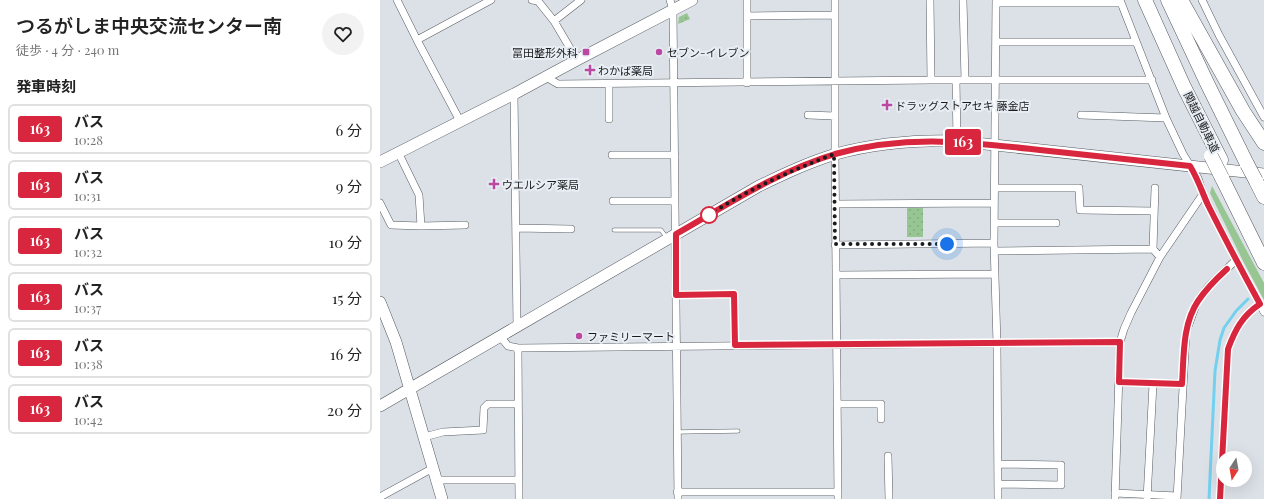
<!DOCTYPE html>
<html lang="ja">
<head>
<meta charset="utf-8">
<style>
  body { margin:0; font-family:"Playfair Display","Noto Sans JP",serif; background:#f2f2f2; color:#222; height:100vh; display:flex; flex-direction:column; font-size:15px; white-space:nowrap }
  * { box-sizing:border-box; margin:0 }
  p { font-size:13px; color:#767676 }
  .icon { flex:none; width:22px; height:22px; fill:none; stroke:currentColor; stroke-width:2; stroke-linecap:round; stroke-linejoin:round }
  .map { position:relative; flex:1; overflow:hidden }
  .details { display:flex; flex-direction:column; background:#fff; width:380px }
  .details>* { flex:none }
  .badge { padding:0 8px; border-radius:3px; font-size:14px; line-height:26px }
  .needle { width:26px; rotate:191deg }
  .controls { position:absolute; left:836px; top:451px; display:grid; gap:8px }
  .controls a { display:grid; place-items:center; width:36px; height:36px; border-radius:50%; background:#fff; box-shadow:0 4px 16px #0002; font-size:20px }
  .you { position:absolute; width:20px; height:20px; margin:-10px; border:3px solid #fff; border-radius:50%; background:#1a73e8; box-shadow:0 0 0 6px #1a73e833 }
  .map>.badge { position:absolute; translate:-50% -50%; box-shadow:0 0 0 2px #fff }
  h2 { padding:0 16px; font-size:15px; line-height:36px }
  .round { display:grid; place-items:center; flex:none; width:42px; height:42px; border-radius:21px; background:#f2f2f2 }
  .headline { display:flex; align-items:center; justify-content:space-between; height:68px; padding:0 16px }
  h1 { font-size:19px; font-weight:600; line-height:30px }
  ul { padding:0; list-style:none }
  li { display:flex; align-items:center; gap:12px; height:50px; margin:0 8px 6px; padding:0 8px; border:2px solid #e0e0e0; border-radius:6px }
  li div { flex:1 }
  li b { display:block; font-size:15px }
  li em { font-style:normal }
  li .badge { min-width:44px; font-weight:700; text-align:center }
  main { display:flex; flex:1; min-height:0 }
  .map>svg:first-child { display:block }
  .green { fill:#97c693 }
  .park { fill:url(#park-dots) }
  .lines { fill:none; stroke-linecap:round; stroke-linejoin:round }
  .stream { stroke:#74d0ef; stroke-width:3 }
  .lane-casing { stroke:#575c61; stroke-width:4.5 }
  .street-casing { stroke:#575c61; stroke-width:8 }
  .secondary-casing { stroke:#575c61; stroke-width:12 }
  .highway-casing { stroke:#575c61; stroke-width:15 }
  .lane { stroke:#fff; stroke-width:3.5 }
  .street { stroke:#fff; stroke-width:7 }
  .secondary { stroke:#fff; stroke-width:11 }
  .highway { stroke:#fff; stroke-width:14 }
  .highway-bridge-casing { stroke:#575c61; stroke-width:15; stroke-linecap:butt }
  .highway-bridge { stroke:#fff; stroke-width:14 }
  .line-casing { stroke:#fff; stroke-width:9 }
  .line { stroke:#d7263d; stroke-width:6 }
  .walk { stroke:#191b1d; stroke-width:4; stroke-dasharray:0 7.2 }
  .poi-dot { fill:#bb48a3; stroke:#e8eef4; stroke-width:1.5 }
  .stop-dot { fill:#fff; stroke:#d7263d; stroke-width:2 }
  .labels { text-anchor:middle; dominant-baseline:central; stroke-width:4; stroke-linejoin:round; paint-order:stroke }
  .poi-label { font-size:11px; fill:#191b1d; stroke:#e8eef4; text-anchor:start }
  .street-label { font-size:11px; fill:#191b1d; stroke:#e8eef4 }
</style>
</head>
<body>
<main>
<section class="details">
<div class="headline"><div><h1>つるがしま中央交流センター南</h1><p>徒歩 · 4 分 · 240 m</p></div><a class="round"><svg class="icon" aria-label="heart" viewBox="0 0 24 24"><path d="M12 20l-8-8c-3-5 5-10 8-4 3-6 11-1 8 4z"/></svg></a></div>
<h2>発車時刻</h2>
<ul>
<li><span class="badge" style="background:#d7263d;color:#fff">163</span><div><b>バス</b><p>10:28</p></div><em>6 分</em></li>
<li><span class="badge" style="background:#d7263d;color:#fff">163</span><div><b>バス</b><p>10:31</p></div><em>9 分</em></li>
<li><span class="badge" style="background:#d7263d;color:#fff">163</span><div><b>バス</b><p>10:32</p></div><em>10 分</em></li>
<li><span class="badge" style="background:#d7263d;color:#fff">163</span><div><b>バス</b><p>10:37</p></div><em>15 分</em></li>
<li><span class="badge" style="background:#d7263d;color:#fff">163</span><div><b>バス</b><p>10:38</p></div><em>16 分</em></li>
<li><span class="badge" style="background:#d7263d;color:#fff">163</span><div><b>バス</b><p>10:42</p></div><em>20 分</em></li>
</ul>
</section>
<div class="map">
<svg width="884" height="499" viewBox="0 0 884 499">
  <defs>
    <pattern id="park-dots" width="8" height="8" patternUnits="userSpaceOnUse"><rect width="8" height="8" fill="#97c693"/><path d="M2 2h.1M6 6h.1" fill="none" stroke="#82aa7e" stroke-width="1.8" stroke-linecap="round"/></pattern>
  </defs>
  <rect width="100%" height="100%" fill="#dbe1e7"/>
  <!-- green -->
  <path class="green" d="M832,186L884,283V300L863,261L830,193Z"/>
  <!-- park -->
  <path class="park" d="M307,13L310,19L298,24L299,17Z
    M527,208H543V237H527Z"/>
  <g class="lines">
    <!-- stream -->
    <path class="stream" d="M829,499L835,371L840,340L844,328L856,311L868,299"/>
    <!-- lane casing -->
    <g class="lane-casing">
      <path id="lane" d="M234,230H281L287,238
        M297,432L358,431"/>
    </g>
    <!-- street casing -->
    <g class="street-casing">
      <path id="street" d="M17,0L37,40L80,121
        M152,0L158,1L174,21L197,60
        M290,0L293,10L298,499
        M455,0V154L458,499
        M550,0L551,80
        M583,0L585,80
        M616,0L614,243L617,344L618,499
        M740,0L786,118L803,154L818,178L823,194L843,234L884,312
        M822,0L839,35L884,117
        M616,3H741
        M367,16L455,15
        M174,21L201,0
        M37,40L111,0
        M616,42H755
        M166,77L178,84L551,80H772
        M576,80L577,141
        M367,83V0
        M229,84V119
        M134,94L137,326
        M428,115L455,116
        M701,115L786,118
        M232,155H295
        M615,188H699L700,210L774,211
        M233,201H295
        M0,203L11,225L41,226L39,195L18,152
        M455,204L614,203
        M615,223H676
        M41,226L85,225
        M136,228L191,229
        M455,245L614,243
        M773,249L775,188
        M615,251L773,249L780,257
        M456,275L615,274
        M296,295L354,294L355,345
        M120,336L128,346L138,348L740,342
        M138,348L139,499
        M739,382L802,384
        M457,404H501V419
        M44,437L63,432L103,430L104,408L108,404H138
        M508,456L509,499
        M618,464L681,465V485L619,484
        M57,480H139
        M297,492H458
        M735,493L797,496
        M0,497L53,468
        M735,499L740,342L744,329L751,313L780,257L823,194
        M767,499L773,384
        M797,499L806,332L817,302L828,287L856,260
        M840,499L848,349C855,330 862,316 880,304"/>
    </g>
    <!-- secondary casing -->
    <g class="secondary-casing">
      <path id="secondary" d="M0,162L134,94L197,60L312,0
        M0,302L16,342L62,499
        M0,406L379,186C404,174 429,162 456,154C496,143 536,140 577,141L884,174"/>
    </g>
    <!-- highway casing -->
    <g class="highway-casing">
      <path id="highway" d="M765,0L804,87L841,160
        M788,0L827,83L867,164
        M801,0L863,111L884,143
        M842,178L884,263
        M876,181L884,197"/>
    </g>
    <!-- lane -->
    <use href="#lane" class="lane"/>
    <!-- street -->
    <use href="#street" class="street"/>
    <!-- secondary -->
    <use href="#secondary" class="secondary"/>
    <!-- highway -->
    <use href="#highway" class="highway"/>
    <!-- highway-bridge casing -->
    <g class="highway-bridge-casing">
      <path id="highway-bridge" d="M831,156L842,178
        M867,164L876,181"/>
    </g>
    <!-- highway-bridge -->
    <use href="#highway-bridge" class="highway-bridge"/>
  </g>
  <g class="lines">
    <!-- line casing -->
    <g class="line-casing">
      <path id="line" d="M840,499L848,349C855,330 862,316 880,304C862,271 845,239 828,205C822,192 818,179 810,166C760,161 710,155 660,150C587,142 528,134 455,154C398,171 347,205 296,234V295L354,294L355,345L740,342L739,382L802,384C804,357 802,325 818,301C826,289 836,279 847,269"/>
    </g>
    <!-- line -->
    <use href="#line" class="line"/>
    <!-- walk -->
    <path class="walk" d="M329,215C368,189 411,171 454,154L455,244H567"/>
  </g>
  <!-- markers -->
  <g class="poi-dot">
    <rect x="202" y="48" width="8" height="8" rx="2"/>
    <circle cx="279" cy="52" r="4"/>
    <path d="M208 64h4v4h4v4h-4v4h-4v-4h-4v-4h4z"/>
    <path d="M505 99h4v4h4v4h-4v4h-4v-4h-4v-4h4z"/>
    <path d="M112 178h4v4h4v4h-4v4h-4v-4h-4v-4h4z"/>
    <circle cx="199" cy="336" r="4"/>
  </g>
  <circle class="stop-dot" cx="329" cy="215" r="8"/>
  <g class="labels">
    <!-- poi labels -->
    <g class="poi-label">
      <text x="198" y="52" text-anchor="end">冨田整形外科</text>
      <text x="287" y="52">セブン-イレブン</text>
      <text x="218" y="70">わかば薬局</text>
      <text x="515" y="105">ドラッグストアセキ 藤金店</text>
      <text x="122" y="184">ウエルシア薬局</text>
      <text x="207" y="336">ファミリーマート</text>
    </g>
    <!-- street labels -->
    <g class="street-label">
      <text transform="translate(822 122) rotate(64)">関越自動車道</text>
    </g>
  </g>
</svg>
<div class="controls">
<a><svg class="needle" viewBox="-14 -14 28 28"><path d="M0-13l5 13h-10z" fill="#e53935"/><path d="M0 13l5-13h-10z" fill="#767676"/></svg></a>
</div>
<div class="you" style="left:567px;top:244px"></div>
<b class="badge" style="left:583px;top:142px;background:#d7263d;color:#fff">163</b>
</div>
</main>
</body>
</html>
